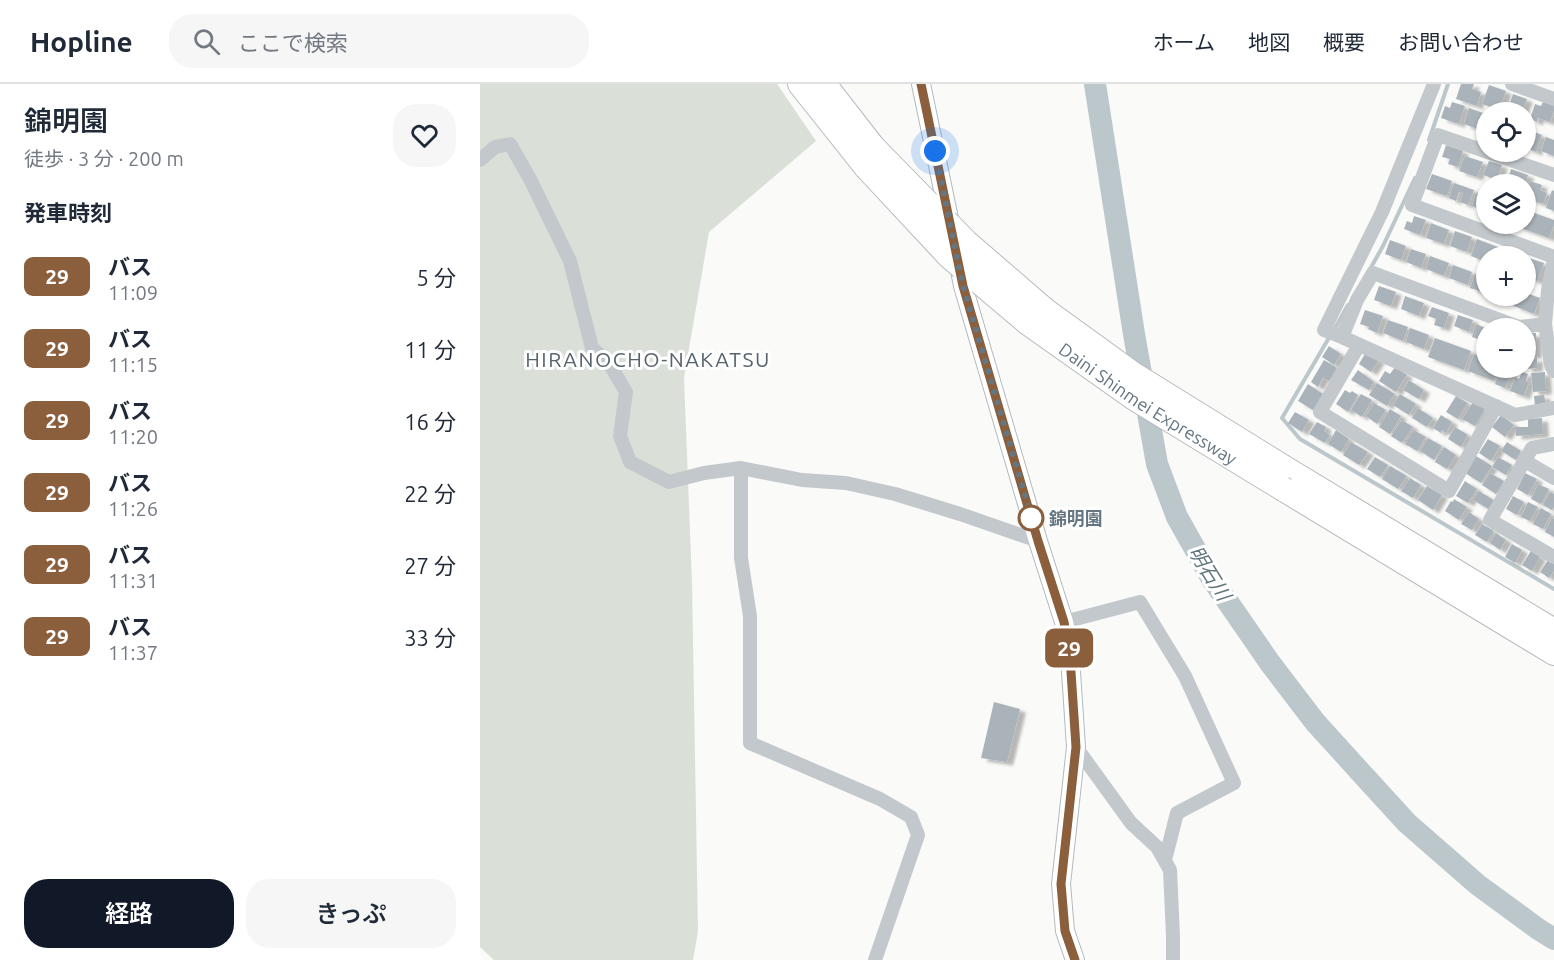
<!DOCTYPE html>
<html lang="ja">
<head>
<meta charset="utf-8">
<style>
  body { margin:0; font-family:Ubuntu,"Noto Sans JP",sans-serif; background:#f6f6f7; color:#1f2937; height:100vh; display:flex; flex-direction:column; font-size:22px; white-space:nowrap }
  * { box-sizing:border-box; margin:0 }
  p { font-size:20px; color:#747a83 }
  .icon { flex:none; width:33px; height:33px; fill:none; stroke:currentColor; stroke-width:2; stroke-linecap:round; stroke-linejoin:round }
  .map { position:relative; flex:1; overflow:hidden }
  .side { display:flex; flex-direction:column; background:#fff; width:480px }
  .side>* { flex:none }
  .badge { padding:0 12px; border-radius:9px; font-size:21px; line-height:39px }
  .buttons { position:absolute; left:996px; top:18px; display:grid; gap:12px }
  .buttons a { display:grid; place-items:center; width:60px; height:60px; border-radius:50%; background:#fff; box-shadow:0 2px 4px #0004; font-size:30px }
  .you { position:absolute; width:30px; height:30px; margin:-15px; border:4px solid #fff; border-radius:50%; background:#1a73e8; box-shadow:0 0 0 9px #1a73e833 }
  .map>.badge { position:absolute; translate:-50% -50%; box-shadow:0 0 0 3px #fff }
  h2 { padding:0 24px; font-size:22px; line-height:54px }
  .round { display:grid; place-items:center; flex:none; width:63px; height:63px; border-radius:24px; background:#f6f6f7 }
  .summary { display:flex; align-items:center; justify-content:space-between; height:102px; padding:0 24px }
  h1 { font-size:28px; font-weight:600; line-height:45px }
  .primary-button { display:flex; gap:12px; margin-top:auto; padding:12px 24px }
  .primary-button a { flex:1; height:69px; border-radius:24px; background:#111827; color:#fff; font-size:24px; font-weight:600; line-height:69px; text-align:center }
  .primary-button a+a { background:#f6f6f7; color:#1f2937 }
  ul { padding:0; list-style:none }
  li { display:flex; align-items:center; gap:18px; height:72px; padding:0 24px }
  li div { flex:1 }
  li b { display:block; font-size:22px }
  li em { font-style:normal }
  li .badge { min-width:66px; font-weight:700; text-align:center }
  header { display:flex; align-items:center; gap:36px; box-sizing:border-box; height:84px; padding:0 30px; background:#fff; border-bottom:2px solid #e0e1e3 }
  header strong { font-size:28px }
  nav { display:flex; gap:33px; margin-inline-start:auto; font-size:21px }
  .search { width:420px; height:54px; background:#f6f6f7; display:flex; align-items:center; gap:15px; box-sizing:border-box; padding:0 21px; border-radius:24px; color:#747a83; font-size:22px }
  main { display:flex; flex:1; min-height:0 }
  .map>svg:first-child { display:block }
  .green { fill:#dadfd7 }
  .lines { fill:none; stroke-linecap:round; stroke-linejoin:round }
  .stream { stroke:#bbc7cb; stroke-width:4 }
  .river { stroke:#bbc7cb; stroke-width:22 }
  .building { fill:#aab3b9; filter:url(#shadow) }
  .secondary-casing { stroke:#b3babf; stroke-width:20 }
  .motorway-casing { stroke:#b4b9bd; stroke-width:26 }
  .minor { stroke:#c3c8cc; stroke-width:14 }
  .secondary { stroke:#fff; stroke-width:18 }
  .motorway { stroke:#fff; stroke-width:24 }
  .motorway-bridge-casing { stroke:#b4b9bd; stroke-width:26; stroke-linecap:butt }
  .motorway-bridge { stroke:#fff; stroke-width:24 }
  .line-casing { stroke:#fff; stroke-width:14 }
  .line { stroke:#8b5e3c; stroke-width:9 }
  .walk { stroke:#657683; stroke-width:6; stroke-dasharray:0 10.8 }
  .stop-dot { fill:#fff; stroke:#8b5e3c; stroke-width:3 }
  .labels { text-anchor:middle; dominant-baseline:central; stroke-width:6; stroke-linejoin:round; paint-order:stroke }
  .street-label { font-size:18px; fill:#657683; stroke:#fff }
  .stop-label { font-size:18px; font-weight:bold; fill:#657683; stroke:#fff; text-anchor:start }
  .water-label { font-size:20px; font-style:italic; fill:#60757c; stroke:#fff }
  .quarter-label { font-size:21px; letter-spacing:1.5px; fill:#57646e; stroke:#fff }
</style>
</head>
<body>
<header>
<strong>Hopline</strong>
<div class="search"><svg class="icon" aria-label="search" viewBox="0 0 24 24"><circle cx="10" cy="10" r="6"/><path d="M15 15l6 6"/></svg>ここで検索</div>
<nav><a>ホーム</a><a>地図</a><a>概要</a><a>お問い合わせ</a></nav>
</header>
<main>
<section class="side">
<div class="summary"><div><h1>錦明園</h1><p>徒歩 · 3 分 · 200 m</p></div><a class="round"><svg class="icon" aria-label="heart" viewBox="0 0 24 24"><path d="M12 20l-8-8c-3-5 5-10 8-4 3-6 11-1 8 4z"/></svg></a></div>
<h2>発車時刻</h2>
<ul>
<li><span class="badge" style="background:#8b5e3c;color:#fff">29</span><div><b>バス</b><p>11:09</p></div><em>5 分</em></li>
<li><span class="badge" style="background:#8b5e3c;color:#fff">29</span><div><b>バス</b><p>11:15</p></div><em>11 分</em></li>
<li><span class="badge" style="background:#8b5e3c;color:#fff">29</span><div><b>バス</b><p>11:20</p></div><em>16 分</em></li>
<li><span class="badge" style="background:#8b5e3c;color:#fff">29</span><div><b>バス</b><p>11:26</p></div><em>22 分</em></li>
<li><span class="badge" style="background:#8b5e3c;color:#fff">29</span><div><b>バス</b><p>11:31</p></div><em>27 分</em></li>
<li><span class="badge" style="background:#8b5e3c;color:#fff">29</span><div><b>バス</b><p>11:37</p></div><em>33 分</em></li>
</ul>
<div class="primary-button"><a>経路</a><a>きっぷ</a></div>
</section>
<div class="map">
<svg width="1074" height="876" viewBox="0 0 1074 876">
  <defs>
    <filter id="shadow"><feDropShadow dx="6" dy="3.5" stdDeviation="1.5" flood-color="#0004"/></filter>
  </defs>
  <rect width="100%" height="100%" fill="#fafaf8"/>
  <!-- green -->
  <path class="green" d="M0,0H297L336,57L229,148L204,294L212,499L218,847L213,876H14L0,863Z"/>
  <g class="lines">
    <!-- stream -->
    <path class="stream" d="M949,56L968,0
      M889,187L903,162L935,94
      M854,246L868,221
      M850,252L802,334L820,355L1074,505"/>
    <!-- river -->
    <path class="river" d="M615,0L654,250L677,380L697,433L732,495L790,579L835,638L884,692L927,739L998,801L1058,845L1074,855"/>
  </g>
  <!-- building -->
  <path class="building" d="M981,0H994L992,5L1001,8L997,22L976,15Z
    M1009,1L1026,7L1019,26L1002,20Z
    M1033,10L1047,15L1042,28L1028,24Z
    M972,18L985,22L979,40L961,34L965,22L970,24Z
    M1063,18L1074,21V27L1070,38L1058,34L1057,38L1050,35L1055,20L1061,22Z
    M989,24L1006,30V48L984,40Z
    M1046,45L1062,51L1056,68L1046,64Z
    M1066,53L1074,56V72L1061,67Z
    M966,61L983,67L978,83L968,80L970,75L962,73Z
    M985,72L1003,78L997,93L979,87Z
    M1009,77L1022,81L1017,96L1003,91Z
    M1031,85L1048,91L1045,100H1026Z
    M952,90L972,97L967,112L946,105Z
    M1050,97L1062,101L1060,106L1067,109L1063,120L1046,114Z
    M974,99L994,106L988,121L980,118L983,109L979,108L976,117L969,114Z
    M1072,106L1074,107V127L1066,124Z
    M996,109L1006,113V127L992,122Z
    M1046,126L1074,136V141L1069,154L1038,143L1039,140H1046Z
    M934,132L946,136L940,151L924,145L927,137L932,139Z
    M951,139L969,146L964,160L946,154Z
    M975,147L992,153L987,168L970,162Z
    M997,155L1018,163L1015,172H1006V178L991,172Z
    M910,156L926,162L921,176L905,170Z
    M931,165L946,170L941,184L926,178Z
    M1024,166L1042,172H1021Z
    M950,172L969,179L964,192L946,185Z
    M1046,173L1064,179L1057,197L1046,193Z
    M973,181L992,188L988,201L969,194Z
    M995,190L1006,194V209L990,204Z
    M899,202L916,208L911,222L894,216Z
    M1046,209L1060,214L1054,230L1034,222L1037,212H1046Z
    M925,212L944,219L939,232L921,225Z
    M1012,212H1035L1032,219Z
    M952,223L969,229L964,244L954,241L956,235L948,232Z
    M885,226L903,232L897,249L888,245L889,243L880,240Z
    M978,231L993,236L989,248L974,242Z
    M908,236L928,243L923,257L903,249Z
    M996,240L1006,244V258L992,253Z
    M930,244L949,251L944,265L926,258Z
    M1046,249H1056V271H1046Z
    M955,254L991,267L984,286L948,273Z
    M849,262L861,270L854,281L842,273Z
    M886,268L899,276L891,288L879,280Z
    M994,270L1006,275V284H1019L1014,297L988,287Z
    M1057,274V284L1046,285V275Z
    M844,276L857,284L849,297L843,294L838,303L831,298Z
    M915,283L927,291L916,308L899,297L905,287L910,290Z
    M1021,284L1032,287L1025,304L1015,300Z
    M878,286L894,298L889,306L871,296Z
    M1042,288L1048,290L1046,297L1049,298L1044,312L1030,307L1035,293L1039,295Z
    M1065,288L1066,307L1053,308L1051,289Z
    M929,296L944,306L939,315L923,306Z
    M897,299L915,310L907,322L889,311Z
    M828,300L843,310L833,326L818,317Z
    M865,306L870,309L872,307L878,311L868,328L856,320Z
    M881,310L892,316L882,333L871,326Z
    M920,310L936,320L929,331L913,321Z
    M1064,311L1066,321L1055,322L1054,312Z
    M976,312L988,319L978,335L966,328Z
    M993,318L1005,325L995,342L982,335Z
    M894,319L906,326L897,340L886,332Z
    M938,324L953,334L947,343L932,334Z
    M910,325L921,332L910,350L899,343Z
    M815,328L829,336L822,348L808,339Z
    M961,331L972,338L966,349L962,346L961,349L953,344Z
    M1021,331L1034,341L1025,353L1012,343Z
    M1062,334L1063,350L1036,352L1035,343H1048V335Z
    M922,336L933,343L922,359L911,352Z
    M837,338L846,343L844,347L850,351L845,359L829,350Z
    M975,343L988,351L981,363L968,355Z
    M856,346L869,355L861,368L848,360Z
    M934,346L946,353L937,367L925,360Z
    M948,354L962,362L954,376L940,367Z
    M1008,355L1020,362L1011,377L999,369Z
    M871,358L888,368L879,381L863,371Z
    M1027,358L1041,367L1036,376L1021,367Z
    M964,363L976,371L967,385L955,378Z
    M996,372L1012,382L1001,399L985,389Z
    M895,373L908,381L900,393L887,385Z
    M1018,373L1032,381L1026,391L1012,383Z
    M910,382L927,392L918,405L902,395Z
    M1010,389L1024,397L1016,410L1002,401Z
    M1045,389L1057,395L1048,411L1037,405Z
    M930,394L941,401L933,414L921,407Z
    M985,397L997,405L988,419L976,412Z
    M1058,400L1069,405L1061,420L1051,415Z
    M947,402L962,411L953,426L938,416Z
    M999,407L1015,417L1010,426L993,416Z
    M1070,408L1074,410V423L1072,426L1063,421Z
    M1033,412L1044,418L1037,431L1026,425Z
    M974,415L987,423L979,436L965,427L971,417L973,418Z
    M1048,418L1058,423L1050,437L1041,433Z
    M1061,424L1071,430L1063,445L1053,440Z
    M989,428L999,435L992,446L981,440Z
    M1072,434L1074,435V453L1065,448Z
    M1002,440L1014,447L1007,458L995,451Z
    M1016,449L1026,456L1020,466L1010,459Z
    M1032,460L1042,466L1035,479L1025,473Z
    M1051,467L1060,473L1052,487L1042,481Z
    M1068,476L1074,480V487L1069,494L1060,488Z
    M514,618L540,625L527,678L501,674Z"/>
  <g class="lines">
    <!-- secondary casing -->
    <g class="secondary-casing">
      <path id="secondary" d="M441,0L471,144
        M478,176L483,202L558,457L584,538L590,573L596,663L581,800L585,847L595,876"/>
    </g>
    <!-- motorway casing -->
    <g class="motorway-casing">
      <path id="motorway" d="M320,0L386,83
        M344,0L393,63
        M803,383L1074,547
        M805,406L1074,569"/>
    </g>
    <!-- minor -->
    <path class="minor" d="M1032,0L1074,15
      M0,76L15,63L30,60L50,95L90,177L112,264L129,279L146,308L140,352L150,378L189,398L224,389L261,384L322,396L366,399L415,410L480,430L558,457
      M1074,91L958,51L932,121L1074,173
      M1074,176L1068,206L1065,240L1071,281L1074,287
      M1065,240L1039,243L893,189L877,216L862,253L1035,331L1074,324
      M862,253L844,246L902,128L954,0
      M879,261L840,328L969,407L1016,322
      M1074,360L1052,364L1010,436L1074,473
      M1045,377L1074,394
      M261,384V474L270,532V659L400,715L431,733L438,751L395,876
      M584,538L660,518L705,592L754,699L697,729L685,776
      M596,663L651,739L677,763L690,786L693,852V876"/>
    <!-- secondary -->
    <use href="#secondary" class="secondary"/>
    <!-- motorway -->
    <use href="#motorway" class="motorway"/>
    <!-- motorway-bridge casing -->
    <g class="motorway-bridge-casing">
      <g id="motorway-bridge">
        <path d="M393,63L486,158L566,227L653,290L803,383"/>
        <path id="s1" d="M386,83L469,172L548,239L654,314L805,406"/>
      </g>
    </g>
    <!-- motorway-bridge -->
    <use href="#motorway-bridge" class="motorway-bridge"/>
  </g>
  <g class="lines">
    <!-- line casing -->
    <g class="line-casing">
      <path id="line" d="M441,0L483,202L558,457L584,538L590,573L596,663L581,800L585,847L595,876"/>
    </g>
    <!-- line -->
    <use href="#line" class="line"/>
    <!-- walk -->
    <path class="walk" d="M455,67L483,202L552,435L551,434"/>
  </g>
  <!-- markers -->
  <circle class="stop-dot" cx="551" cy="434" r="12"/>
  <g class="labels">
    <!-- street labels -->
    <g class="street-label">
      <text stroke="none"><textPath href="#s1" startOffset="370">Daini Shinmei Expressway</textPath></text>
    </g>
    <!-- stop labels -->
    <g class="stop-label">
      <text x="569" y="434">錦明園</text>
    </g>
    <!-- water labels -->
    <g class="water-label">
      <text transform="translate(730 489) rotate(58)">明石川</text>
    </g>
    <!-- quarter labels -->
    <g class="quarter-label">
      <text x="168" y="275">HIRANOCHO-NAKATSU</text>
    </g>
  </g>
</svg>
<div class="buttons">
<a><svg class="icon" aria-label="locate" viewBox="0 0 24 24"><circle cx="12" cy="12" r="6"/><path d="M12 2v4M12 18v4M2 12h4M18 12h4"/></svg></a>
<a><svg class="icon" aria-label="layers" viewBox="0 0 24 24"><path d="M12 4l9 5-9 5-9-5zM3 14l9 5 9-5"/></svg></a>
<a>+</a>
<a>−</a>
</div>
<div class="you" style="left:455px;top:67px"></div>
<b class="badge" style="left:589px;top:564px;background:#8b5e3c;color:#fff">29</b>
</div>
</main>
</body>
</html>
